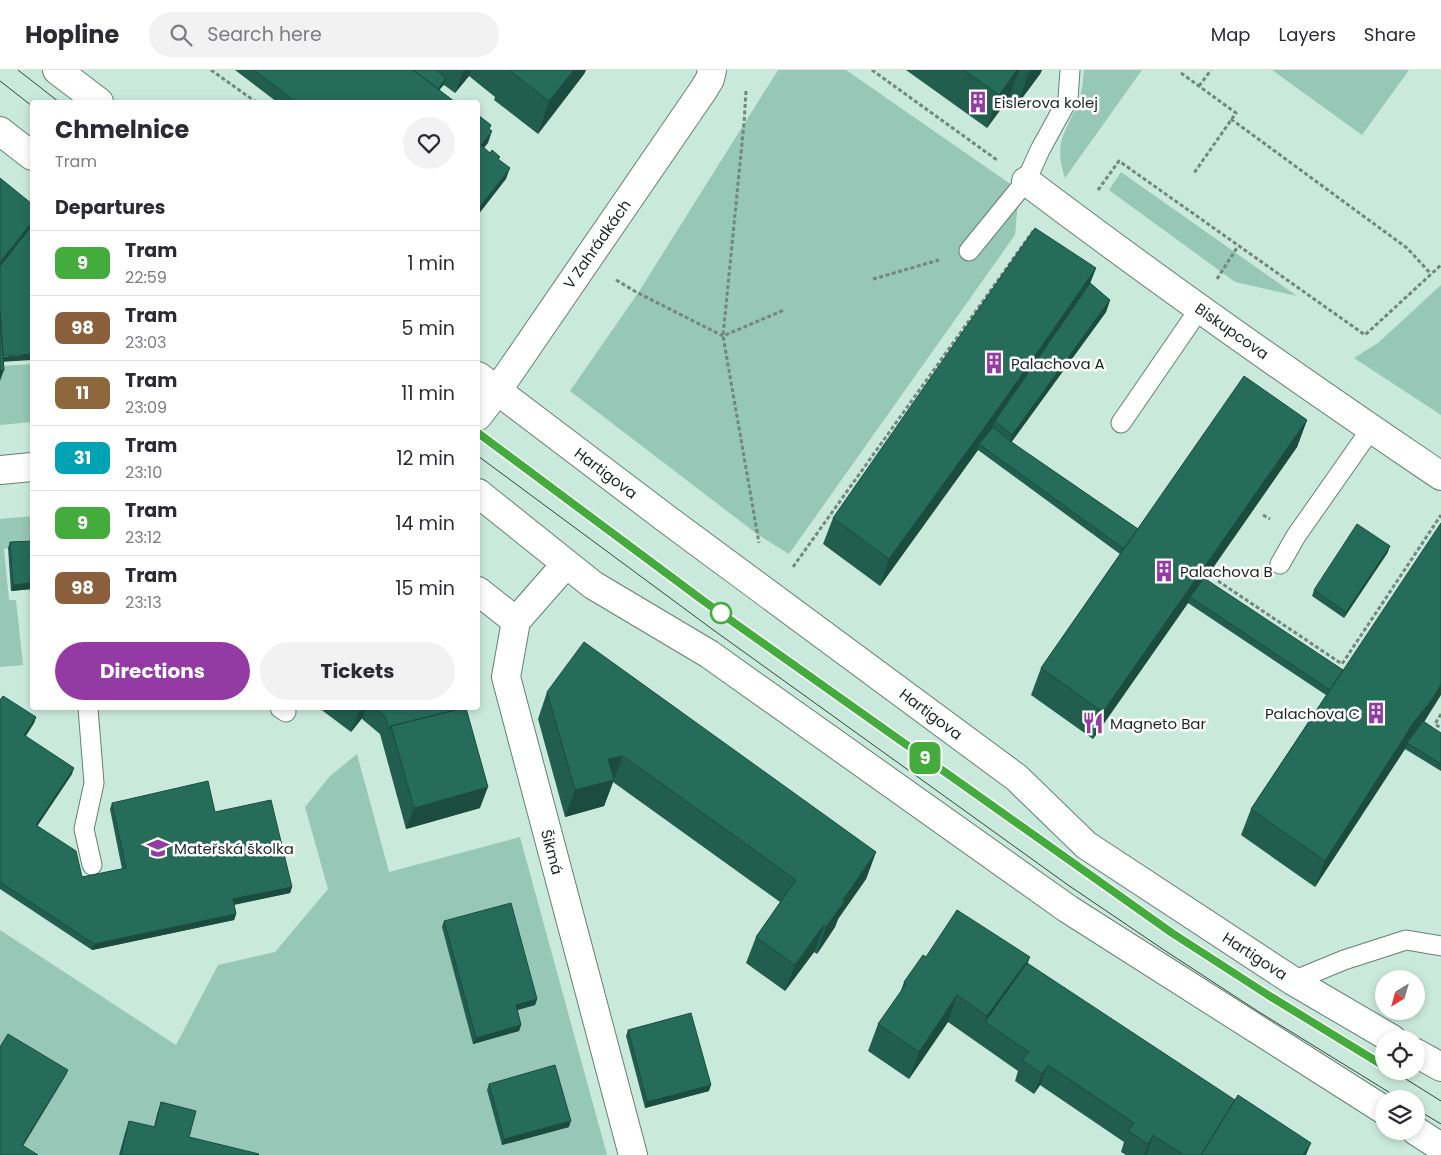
<!DOCTYPE html>
<html lang="en">
<head>
<meta charset="utf-8">
<style>
  body { margin:0; font-family:Poppins,sans-serif; background:#f2f2f3; color:#2b2b33; height:100vh; display:flex; flex-direction:column; font-size:19px; white-space:nowrap }
  * { box-sizing:border-box; margin:0 }
  p { font-size:16px; color:#7c7c81 }
  .icon { flex:none; width:28px; height:28px; fill:none; stroke:currentColor; stroke-width:2; stroke-linecap:round; stroke-linejoin:round }
  .map { position:relative; flex:1; overflow:hidden }
  .details { position:absolute; left:30px; top:30px; width:450px; height:610px; display:flex; flex-direction:column; background:#fff; border-radius:5px; box-shadow:0 2px 8px #0003 }
  .details>* { flex:none }
  .badge { padding:0 10px; border-radius:8px; font-size:18px; line-height:32px }
  .needle { width:32px; rotate:217deg }
  .fabs { position:absolute; left:1375px; top:900px; display:grid; gap:10px }
  .fabs a { display:grid; place-items:center; width:50px; height:50px; border-radius:50%; background:#fff; box-shadow:0 2px 8px #0003; font-size:25px }
  .map>.badge { position:absolute; translate:-50% -50%; box-shadow:0 0 0 2px #fff }
  h2 { padding:0 25px; font-size:19px; line-height:45px }
  .round { display:grid; place-items:center; flex:none; width:52px; height:52px; border-radius:26px; background:#f2f2f3 }
  .head { display:flex; align-items:center; justify-content:space-between; height:85px; padding:0 25px }
  h1 { font-size:24px; font-weight:700; line-height:38px }
  .primary-button { display:flex; gap:10px; margin-top:auto; padding:10px 25px }
  .primary-button a { flex:1; height:58px; border-radius:30px; background:#943aa5; color:#fff; font-size:20px; font-weight:700; line-height:58px; text-align:center }
  .primary-button a+a { background:#f2f2f3; color:#2b2b33 }
  ul { padding:0; list-style:none }
  li { display:flex; align-items:center; gap:15px; height:65px; padding:0 25px; border-top:1px solid #e1e1e2 }
  li div { flex:1 }
  li b { display:block; font-size:19px }
  li em { font-style:normal }
  li .badge { min-width:55px; font-weight:700; text-align:center }
  header { display:flex; align-items:center; gap:30px; box-sizing:border-box; height:70px; padding:0 25px; background:#fff; border-bottom:1px solid #e1e1e2 }
  header strong { font-size:24px }
  nav { display:flex; gap:28px; margin-inline-start:auto; font-size:18px }
  .search { width:350px; height:45px; background:#f2f2f3; display:flex; align-items:center; gap:12px; box-sizing:border-box; padding:0 18px; border-radius:28px; color:#7c7c81; font-size:19px }
  .map>svg:first-child { display:block }
  .green { fill:#97c7b6 }
  .lines { fill:none; stroke-linecap:round; stroke-linejoin:round }
  .lane-casing { stroke:#648076; stroke-width:21 }
  .street-casing { stroke:#648076; stroke-width:30 }
  .secondary-casing { stroke:#648076; stroke-width:30 }
  .path { stroke:#72877f; stroke-width:3; stroke-dasharray:4 2.5; stroke-linecap:butt }
  .lane { stroke:#fff; stroke-width:19 }
  .street { stroke:#fff; stroke-width:28 }
  .secondary { stroke:#fff; stroke-width:28 }
  .tram { stroke:#35433e; stroke-width:1 }
  .wall { fill:#215e4d }
  .shaded-wall { fill:#1b4c3e }
  .building { fill:#266d59; stroke:#1b4c3e }
  .line-casing { stroke:#fff; stroke-width:11 }
  .line { stroke:#43ac3c; stroke-width:8 }
  .stop-dot { fill:#fff; stroke:#43ac3c; stroke-width:2.5 }
  .labels { text-anchor:middle; dominant-baseline:central; stroke-width:5; stroke-linejoin:round; paint-order:stroke }
  .poi-label { font-size:15px; fill:#1b2622; stroke:#fff; text-anchor:start }
  .street-label { font-size:15px; fill:#1b2622; stroke:#fff }
</style>
</head>
<body>
<header>
<strong>Hopline</strong>
<div class="search"><svg class="icon" aria-label="search" viewBox="0 0 24 24"><circle cx="10" cy="10" r="6"/><path d="M15 15l6 6"/></svg>Search here</div>
<nav><a>Map</a><a>Layers</a><a>Share</a></nav>
</header>
<div class="map">
<svg width="1441" height="1085" viewBox="0 0 1441 1085">
  <rect width="100%" height="100%" fill="#cae9dd"/>
  <!-- green -->
  <path class="green" d="M778,0H846L1019,120L1015,165L789,484L757,464L570,321L638,223Z
    M1084,0H1142L1065,108C1051,68 1071,58 1081,23C1083,16 1083,8 1084,0Z
    M1272,0H1409L1362,65Z
    M1121,102L1297,226L1235,212L1109,120Z
    M1441,215V345L1354,288L1378,273Z
    M32,294V352L0,355V296Z
    M32,446V470L11,472V478L4,479L9,530H16L23,595L0,597V449Z
    M357,684L389,802L520,767L607,1085H211L151,1069L119,1085H26L20,1081L65,1006L0,979V860L176,975L218,895L275,882L328,819L305,737L330,706Z"/>
  <g class="lines">
    <!-- lane casing -->
    <g class="lane-casing">
      <path id="lane" d="M969,181L1026,111L1040,80L1068,29L1070,0
        M1121,353L1200,238
        M1280,494L1296,466L1371,359
        M88,638L94,713L84,759L92,795
        M280,638L286,642
        M1293,911L1344,890L1406,870L1441,876"/>
    </g>
    <!-- street casing -->
    <g class="street-casing">
      <path id="street" d="M1026,111C1161,213 1300,311 1441,406
        M478,346L497,321L704,19L710,9L712,0
        M0,400L32,397
        M566,494L516,551L506,607L633,1085
        M478,521L516,551"/>
    </g>
    <!-- secondary casing -->
    <g class="secondary-casing">
      <path id="secondary" d="M57,0L99,32
        M0,61L32,86
        M478,306L668,450L1017,708L1086,775L1293,911L1392,969
        M478,423L593,515L709,584L1068,839L1384,1040
        M1416,983L1441,997
        M1416,1061L1441,1077"/>
    </g>
    <!-- path -->
    <path class="path" d="M211,0L256,32
      M872,0L997,90
      M1181,3L1236,43L1194,103
      M1199,16L1211,0
      M746,21L744,53L723,266L759,473
      M1231,49L1407,178L1431,204
      M1098,120L1119,91L1365,265L1441,195
      M478,199L479,200
      M873,209L939,190
      M1217,209L1238,176
      M616,210L638,223L723,266L784,240
      M1263,445L1270,449
      M793,497L1033,161
      M1218,511L1342,594L1441,445
      M1441,644L1435,654L1441,658"/>
    <!-- lane -->
    <use href="#lane" class="lane"/>
    <!-- street -->
    <use href="#street" class="street"/>
    <!-- secondary -->
    <use href="#secondary" class="secondary"/>
    <!-- tram -->
    <path class="tram" d="M18,0L59,32
      M0,11L32,36
      M478,363L642,486L721,543L1172,863L1268,925L1384,996
      M478,386L712,559L1068,815L1164,880L1259,942L1400,1029
      M1393,1001L1441,1031
      M1416,1039L1441,1054"/>
  </g>
  <!-- wall -->
  <path class="wall" d="M235,0H586L584,4L538,64L494,30L495,27L469,6L455,23L444,15L439,20L455,32H277Z
    M906,0H1042L1040,4L1017,35L1009,28L987,58Z
    M1096,198L1090,213L1110,230L1106,242L1011,372L1138,459L1307,350L1297,377L1205,509L1343,600L1441,663V701L1405,679L1315,817L1241,765L1251,739L1326,625L1188,533L1093,669L1031,625L1041,598L1120,484L978,380L880,516L823,474L833,448Z
    M32,471V519L11,521L8,478L10,472Z
    M1388,482L1344,548L1312,526L1314,520Z
    M547,622L876,782L866,809L838,849L835,857L817,884L814,882L785,921L746,893L756,867L780,832L613,712L604,736L565,747L538,649Z
    M0,630L36,647L34,653L26,666L72,704L37,756L82,807L122,799L110,739L112,733L215,742L292,817L290,823L234,835L236,844L234,850L92,880L0,819Z
    M319,638H466L480,738L406,759L380,664L362,649L363,647L351,662Z
    M444,851L537,929L535,935L517,940L521,955L519,961L473,974L442,857Z
    M926,887L1027,893L1306,1085H1126L1121,1082L1124,1072L1040,1015L1034,1024L1015,1011L1018,1001L948,952L909,1009L868,981L878,954L900,923L904,912Z
    M628,960L709,1021L645,1038L626,966Z
    M489,1014L569,1057L502,1075L487,1020Z
    M161,1032L189,1067L258,1085H119L125,1063L129,1051L154,1057L157,1044Z"/>
  <!-- shaded-wall -->
  <path class="shaded-wall" d="M464,0H471L469,6L455,23Z
    M574,0H586L584,4L538,64L549,31Z
    M1017,0H1019L1009,28L987,58L999,25Z
    M1031,0H1042L1040,4L1017,35L1029,2Z
    M446,8L444,14L432,29L435,23Z
    M492,61L488,73L478,85L481,75Z
    M510,98L506,109L478,145V139Z
    M32,152V158L0,199V192Z
    M1096,198L1086,224L995,351L990,363L979,374L977,380H978L880,516L889,489Z
    M1110,230L1106,242L1008,377L1012,365Z
    M32,284V290L0,292V287Z
    M0,300H4L0,311Z
    M1307,350L1297,377L1192,528L1190,527L1188,533L1093,669L1103,642Z
    M1390,476L1388,482L1344,548L1346,542Z
    M32,513V519L11,521L13,515Z
    M1441,614V625L1421,657L1407,673L1405,679L1315,817L1325,791L1414,652Z
    M360,638H366L363,647L351,662Z
    M36,647L34,653L22,671L24,665Z
    M623,686L604,736L565,747L575,720L608,689Z
    M74,698L72,704L34,761L36,755Z
    M488,717L480,738L406,759L414,738Z
    M876,782L866,809L838,849L835,857L817,884L826,857L843,830Z
    M292,817L290,823L231,835L233,829Z
    M236,844L234,850L92,880L94,874Z
    M824,855L814,882L785,921L795,895Z
    M1030,887L1020,914L985,952L987,946Z
    M957,925L948,952L909,1009L919,982Z
    M537,929L535,935L514,941L516,935Z
    M521,955L519,961L473,974L476,968Z
    M1048,995L1040,1015L1034,1024L1042,1004Z
    M68,1000L66,1005L20,1081L22,1075Z
    M711,1015L709,1021L645,1038L647,1032Z
    M571,1051L569,1057L502,1075L504,1069Z
    M1153,1065L1146,1085H1144L1148,1074Z
    M1311,1073L1306,1085H1303Z"/>
  <!-- building -->
  <path class="building" d="M254,0H413L455,32H296Z
    M413,0H436L446,8L438,19Z
    M509,0H574L549,31Z
    M964,0H1017L999,25Z
    M478,45L491,55L489,59L492,61L481,75L490,83L492,80L500,87L498,89L510,98L478,139Z
    M0,108L32,134V152L0,192Z
    M30,158L32,161V284L3,286L0,242V196Z
    M1035,158L1096,198L1000,336L889,489L833,448Z
    M1090,213L1110,230L1012,365L995,351Z
    M0,242L4,300H0Z
    M1244,306L1307,350L1103,642L1041,598Z
    M993,357L1010,371L1138,459L1124,479L979,374Z
    M1441,453V614L1431,631L1414,652L1325,791L1251,739Z
    M1357,454L1390,476L1346,542L1314,520Z
    M32,471V513L13,515L10,472Z
    M1204,508L1343,600L1330,620L1190,527Z
    M584,572L876,782L843,830L845,831L826,857L824,855L795,895L756,867L796,810L623,686L608,689L614,710L575,720L547,622Z
    M3,626L36,647L24,665L74,698L36,755L76,781L82,807L126,798L112,733L208,711L215,742L271,730L292,817L233,829L236,844L94,874L0,812V630Z
    M374,638H463L391,656L389,660L386,647Z
    M464,638H466L488,717L414,738L391,656Z
    M1423,651L1441,663V694L1407,673Z
    M511,833L537,929L516,935L521,955L476,968L444,851Z
    M957,840L1030,887L987,946L957,925L919,982L878,954L906,914L904,912L923,885L926,887Z
    M1027,893L1235,1030L1201,1085H1184L1153,1065L1148,1074L1128,1061L1134,1053L1048,995L1042,1004L1022,990L1029,982L985,952Z
    M691,943L711,1015L647,1032L628,960Z
    M8,964L68,1000L22,1075L38,1085H0V977Z
    M555,995L571,1051L504,1069L489,1014Z
    M1238,1025L1311,1073L1303,1085H1201Z
    M161,1032L196,1041L189,1067L259,1084L258,1085H121L129,1051L155,1057Z"/>
  <g class="lines">
    <!-- line casing -->
    <g class="line-casing">
      <path id="line" d="M478,363L705,532L1172,863L1268,925L1384,996"/>
    </g>
    <!-- line -->
    <use href="#line" class="line"/>
  </g>
  <!-- icons -->
  <defs>
    <g id="building-bare" transform="scale(1.725)"><path d="M-4-6H4V6H1V3H-1V6H-4ZM-2.5-4.3h1.7v1.8h-1.7ZM.8-4.3h1.7v1.8H.8ZM-2.5-1h1.7V.8h-1.7ZM.8-1h1.7V.8H.8Z" fill="#943aa5" stroke="#fff" stroke-width="2.5" paint-order="stroke"/></g>
    <g id="restaurant-bare" transform="scale(1.725)"><path d="M-5-6h1v4h1v-4h1v4h1v-4h1v5L-1.5 .5V6h-2V.5L-5-1ZM5-6V6H3V1.5H1.5Q1.5-4 5-6Z" fill="#943aa5" stroke="#fff" stroke-width="2.5" paint-order="stroke"/></g>
    <g id="school-bare" transform="scale(1.725)"><path d="M0-5L7-2L0 1L-7-2ZM-4 1L0 2.5L4 1V4Q0 6-4 4Z" fill="#943aa5" stroke="#fff" stroke-width="2.5" paint-order="stroke"/></g>
  </defs>
  <g fill-rule="evenodd">
    <use href="#building-bare" x="978" y="32"/>
    <use href="#building-bare" x="994" y="293"/>
    <use href="#building-bare" x="1164" y="501"/>
    <use href="#building-bare" x="1376" y="643"/>
    <use href="#restaurant-bare" x="1093" y="653"/>
    <use href="#school-bare" x="158" y="778"/>
  </g>
  <!-- markers -->
  <circle class="stop-dot" cx="721" cy="543" r="10"/>
  <g class="labels">
    <!-- poi labels -->
    <g class="poi-label">
      <text x="994" y="32">Eislerova kolej</text>
      <text x="1011" y="293">Palachova A</text>
      <text x="1180" y="501">Palachova B</text>
      <text x="1360" y="643" text-anchor="end">Palachova C</text>
      <text x="1110" y="653">Magneto Bar</text>
      <text x="174" y="778">Mateřská školka</text>
    </g>
    <!-- street labels -->
    <g class="street-label">
      <text transform="translate(597 174) rotate(-55)">V Zahrádkách</text>
      <text transform="translate(1232 261) rotate(35)">Biskupcova</text>
      <text transform="translate(606 403) rotate(37)">Hartigova</text>
      <text transform="translate(931 644) rotate(37)">Hartigova</text>
      <text transform="translate(552 782) rotate(75)">Šikmá</text>
      <text transform="translate(1255 886) rotate(33)">Hartigova</text>
    </g>
  </g>
</svg>
<div class="fabs">
<a><svg class="needle" viewBox="-14 -14 28 28"><path d="M0-13l5 13h-10z" fill="#e53935"/><path d="M0 13l5-13h-10z" fill="#7c7c81"/></svg></a>
<a><svg class="icon" aria-label="locate" viewBox="0 0 24 24"><circle cx="12" cy="12" r="6"/><path d="M12 2v4M12 18v4M2 12h4M18 12h4"/></svg></a>
<a><svg class="icon" aria-label="layers" viewBox="0 0 24 24"><path d="M12 4l9 5-9 5-9-5zM3 14l9 5 9-5"/></svg></a>
</div>
<b class="badge" style="left:925px;top:688px;background:#43ac3c;color:#fff">9</b>
<section class="details">
<div class="head"><div><h1>Chmelnice</h1><p>Tram</p></div><a class="round"><svg class="icon" aria-label="heart" viewBox="0 0 24 24"><path d="M12 20l-8-8c-3-5 5-10 8-4 3-6 11-1 8 4z"/></svg></a></div>
<h2>Departures</h2>
<ul>
<li><span class="badge" style="background:#43ac3c;color:#fff">9</span><div><b>Tram</b><p>22:59</p></div><em>1 min</em></li>
<li><span class="badge" style="background:#8b5e3c;color:#fff">98</span><div><b>Tram</b><p>23:03</p></div><em>5 min</em></li>
<li><span class="badge" style="background:#8c683c;color:#fff">11</span><div><b>Tram</b><p>23:09</p></div><em>11 min</em></li>
<li><span class="badge" style="background:#00a3b4;color:#fff">31</span><div><b>Tram</b><p>23:10</p></div><em>12 min</em></li>
<li><span class="badge" style="background:#43ac3c;color:#fff">9</span><div><b>Tram</b><p>23:12</p></div><em>14 min</em></li>
<li><span class="badge" style="background:#8b5e3c;color:#fff">98</span><div><b>Tram</b><p>23:13</p></div><em>15 min</em></li>
</ul>
<div class="primary-button"><a>Directions</a><a>Tickets</a></div>
</section>
</div>
</body>
</html>
